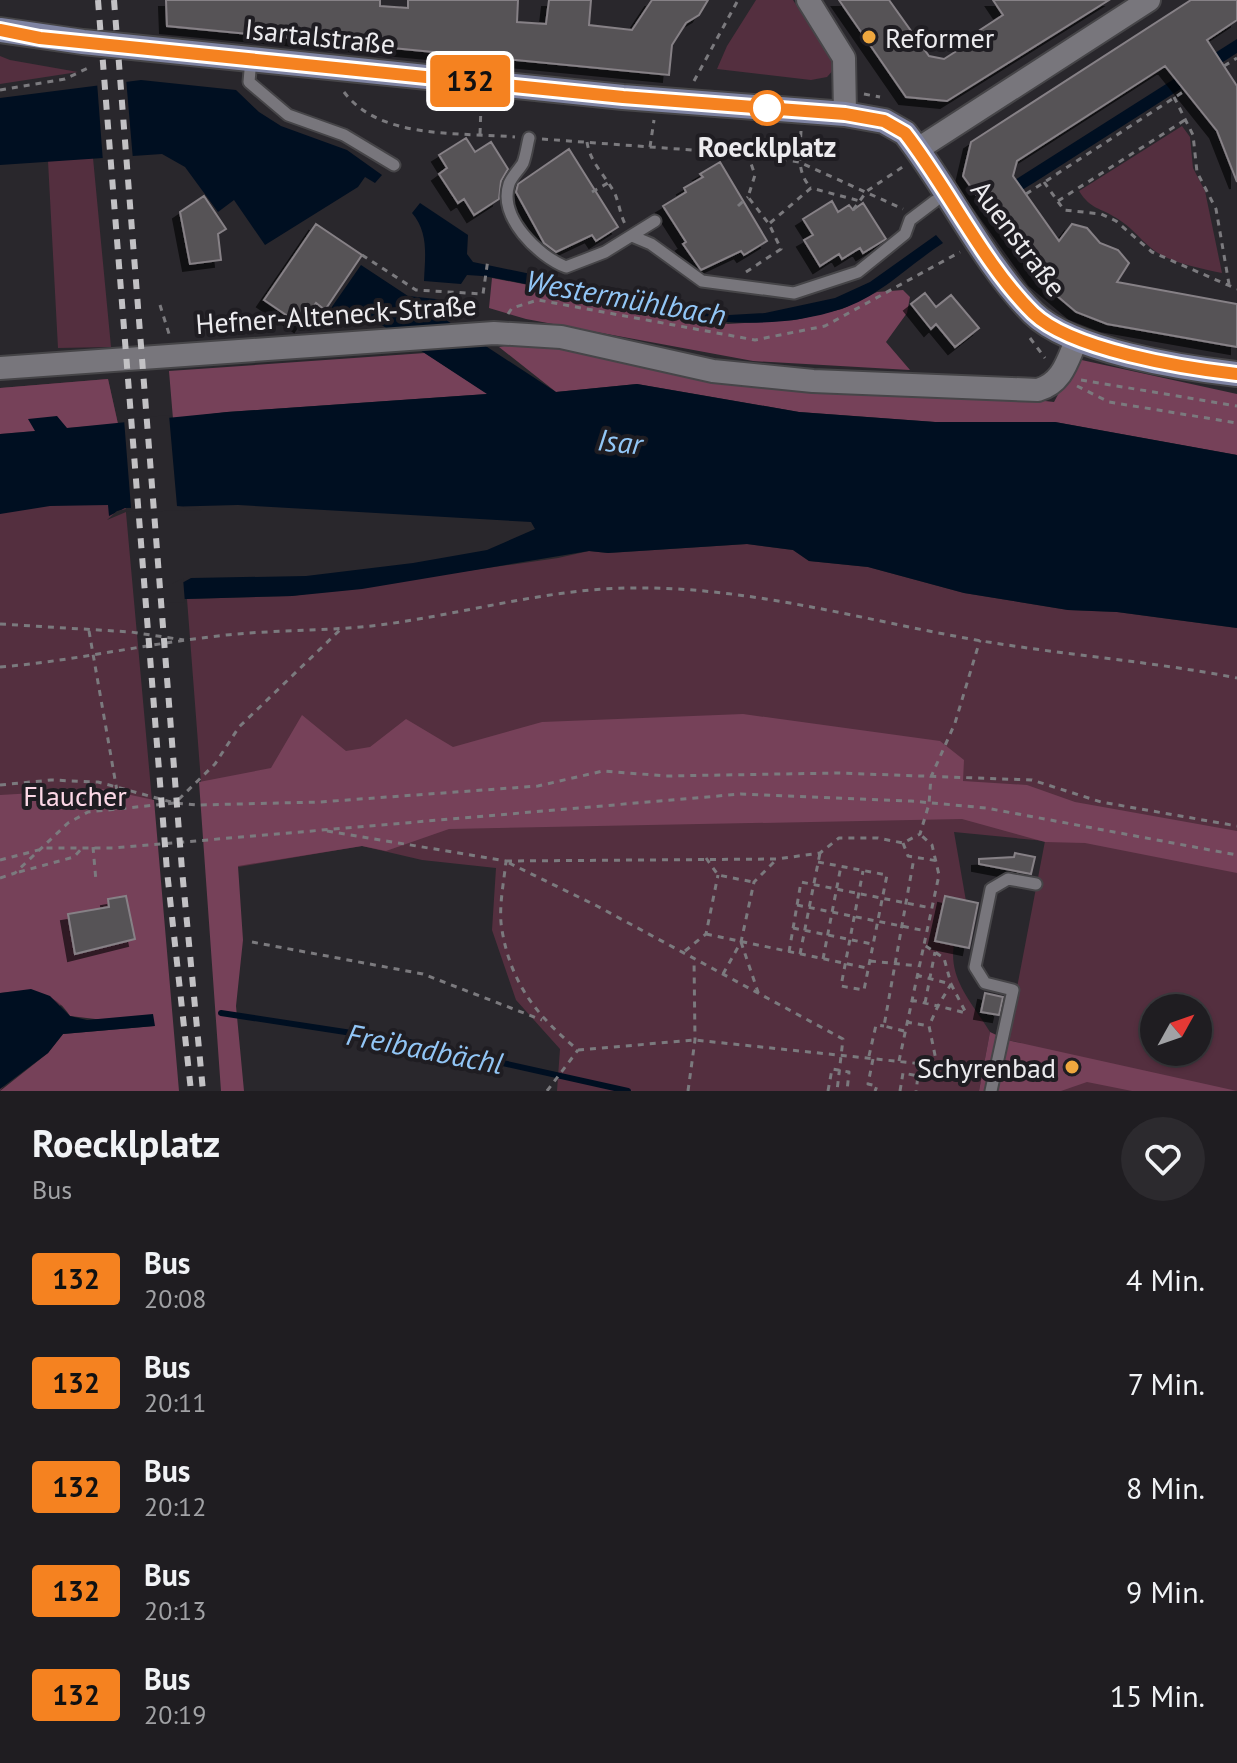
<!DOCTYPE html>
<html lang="de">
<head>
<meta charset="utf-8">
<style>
  body { margin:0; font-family:"PT Sans",sans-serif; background:#2c2a2e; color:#f1f3f6; height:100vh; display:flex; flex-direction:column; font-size:30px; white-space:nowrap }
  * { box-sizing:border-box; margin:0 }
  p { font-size:26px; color:#a1a2a5 }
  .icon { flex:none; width:44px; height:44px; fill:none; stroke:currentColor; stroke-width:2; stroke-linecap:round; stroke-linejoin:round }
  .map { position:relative; height:1091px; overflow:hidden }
  .panel { display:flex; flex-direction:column; background:#1f1d21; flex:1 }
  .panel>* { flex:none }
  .badge { padding:0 16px; border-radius:6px; font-size:28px; line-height:52px }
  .needle { width:52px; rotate:50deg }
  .buttons { position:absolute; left:1140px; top:994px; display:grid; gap:16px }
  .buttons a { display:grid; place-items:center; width:72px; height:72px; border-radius:50%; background:#1f1d21; box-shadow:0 2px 6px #0004,0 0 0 2px #3c3b3f; font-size:40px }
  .map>.badge { position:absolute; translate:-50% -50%; box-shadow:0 0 0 4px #fff }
  .round { display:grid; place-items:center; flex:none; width:84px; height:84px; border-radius:42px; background:#2c2a2e }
  .summary { display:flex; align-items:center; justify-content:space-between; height:136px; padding:0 32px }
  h1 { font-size:38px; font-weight:700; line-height:60px }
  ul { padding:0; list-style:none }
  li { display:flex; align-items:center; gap:24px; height:104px; padding:0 32px }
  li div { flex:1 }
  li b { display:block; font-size:30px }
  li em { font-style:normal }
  li .badge { min-width:88px; font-weight:700; text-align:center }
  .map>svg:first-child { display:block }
  .green { fill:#542f3f; fill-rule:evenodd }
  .forest { fill:#764159 }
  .water { fill:#000f21 }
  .pier { fill:#29272c }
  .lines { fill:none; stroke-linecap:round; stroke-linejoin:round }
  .stream { stroke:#000f21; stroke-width:6 }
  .building { fill:#575257; stroke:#868186; stroke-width:2; filter:url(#shadow) }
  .lane-casing { stroke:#464548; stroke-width:15 }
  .street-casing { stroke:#464548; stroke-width:26 }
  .secondary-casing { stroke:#464548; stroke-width:28 }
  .path { stroke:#7b7a7e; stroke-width:3; stroke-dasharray:6 6; stroke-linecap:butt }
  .lane { stroke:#78767c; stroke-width:11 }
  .street { stroke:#78767c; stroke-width:22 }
  .secondary { stroke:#7f84a3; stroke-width:24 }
  .rail { stroke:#c2c1c4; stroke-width:6; stroke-dasharray:10 10; stroke-linecap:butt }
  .line-casing { stroke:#fff; stroke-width:18 }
  .line { stroke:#f58220; stroke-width:12 }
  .poi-dot { fill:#efa73e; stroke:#1f1d22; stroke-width:3 }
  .stop-dot { fill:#fff; stroke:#f58220; stroke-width:4 }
  .labels { text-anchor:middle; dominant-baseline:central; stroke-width:8; stroke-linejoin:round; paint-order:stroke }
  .street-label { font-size:28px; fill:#ecebee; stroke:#1f1d22 }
  .poi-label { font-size:28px; fill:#ecebee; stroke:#1f1d22; text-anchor:start }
  .stop-label { font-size:28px; font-weight:bold; fill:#ecebee; stroke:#1f1d22 }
  .park-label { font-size:28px; fill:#fcd8e6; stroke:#1f1d22 }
  .water-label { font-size:30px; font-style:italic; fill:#92c6f6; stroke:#1f1d22 }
</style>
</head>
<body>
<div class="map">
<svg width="1237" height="1091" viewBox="0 0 1237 1091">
  <defs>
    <filter id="shadow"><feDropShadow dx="-7" dy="7" stdDeviation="0" flood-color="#0009"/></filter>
  </defs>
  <rect width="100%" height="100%" fill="#29272c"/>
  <!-- green -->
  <path class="green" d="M756,0H793L836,67L827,77L811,80L717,69L727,46Z
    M0,56L10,60L78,72L0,84Z
    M1182,126L1190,137L1193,168L1205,191L1222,273C1199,268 1169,263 1151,248C1139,238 1131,227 1118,219C1100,207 1091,210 1079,191Z
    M93,158L111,347L58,348L48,161Z
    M108,379L118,424L158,867L0,1091V388Z
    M747,544L793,550L809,561L868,567L964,593L1068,610L1117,612L1237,628V1091H1009L1021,1043L1007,1040L1045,841L954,832L966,901L945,897L936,941L954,945C948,979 973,1004 990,1032L979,1091H557L560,1049L516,1000L492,930L496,868L422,860L362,846L238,867L201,782L187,599L292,596L558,558L589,551L608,553ZM1154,1008H1198V1052H1154Z"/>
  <!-- forest -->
  <path class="forest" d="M492,278L728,324L795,320L842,309L877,292L903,290L910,297L907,313L886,342L910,370L753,361L526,319L489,308Z
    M521,343L1054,402L1077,359L1237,394V455L1055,422H935L799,412L637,384L556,392L499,347Z
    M425,353L488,394L227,412L173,419L169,371Z
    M108,379L118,424L67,428L29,419L36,431L0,434V388Z
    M743,714L940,741L964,760L963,781L1027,785L1075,802L1237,831V873L1085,843L1045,842L962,819L449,829L386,851L362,846L238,866L243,940L236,1006L244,1091H221L199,782L271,768L302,715L346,751L370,747L406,719L453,747L542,722Z
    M103,789L154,800L179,1091H0L48,1053L63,1034L154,1026L70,1016C54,990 27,989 0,993V795Z
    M990,1032L1007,1040L1237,1091H1132L1087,1082L1061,1091H979Z"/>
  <!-- water -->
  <path class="water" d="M1237,39V53L1035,182L1022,190L1015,180Z
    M141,80L236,90L259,112L281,126L347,150L382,175L375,183L365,177L358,187L265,245L234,200L218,212L185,167L162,154L0,165V98Z
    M420,203L468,235L467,254L473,262L729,315L765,313L835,298L870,282L936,235L943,243C909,265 879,297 841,309C723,348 599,294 482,276L467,275L461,284L424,281C425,256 429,233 412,213Z
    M361,265L408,296L445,300L443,318L556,392L637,384L799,412L935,422H1055L1237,455V628L1117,612L1068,610L964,593L868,567L809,561L793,550L747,544L608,553L589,551L362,589L292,596L151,600L191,578L306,576L413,563L487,550L535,529L531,522L238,505L125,508L109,516L108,505L50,506L0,514V434L35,431L28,419L57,416L67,428L227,412L487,394L377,322L342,320L329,311Z
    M31,989L50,996L70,1016L87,1020L153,1014L155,1026L63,1034L48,1053L0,1089V993Z"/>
  <!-- pier -->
  <path class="pier" d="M126,78L133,160L103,162L97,82Z
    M169,415L177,506L202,510L126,512L107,520L117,511L131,508L124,419Z
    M183,578L185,603L147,602L148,597Z"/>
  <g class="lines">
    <!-- stream -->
    <path class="stream" d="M221,1013L404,1041L628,1091"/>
  </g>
  <!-- building -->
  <path class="building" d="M166,0H380V6L408,8V0H518L517,22L546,24L549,0H591L589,25L632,30L652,0H708L699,15L686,23L672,45L669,75L167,26Z
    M839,0H889L929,56L944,59L983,34L980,30L1003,15L993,0H1109L947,101L906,97Z
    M1191,0H1237V20L1207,40L1237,86V182L1217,131L1165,66L1017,161L1013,176L1059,241L1072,224L1087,228L1100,243L1118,250L1129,263L1117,282L1237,304V347L1107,324L1076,312L1036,278L963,176L971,142Z
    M466,138L475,152L491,142L508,169L501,181L499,199L474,215L464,199L458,203L439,174L447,168L439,155Z
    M569,149L618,227L596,241L592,235L556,252L544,243L516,192L518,184Z
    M720,162L767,241L744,255L741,251L701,270L683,244L686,242L663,206L686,192L684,188L703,177L700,174Z
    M204,196L226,229L218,234L221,260L190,264L180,212Z
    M832,201L838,212L849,205L853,210L863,203L886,239L863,253L860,248L842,259L839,254L820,266L804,240L813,235L803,219Z
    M316,224L362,255L325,310L316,303L301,325L264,300Z
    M925,293L936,307L951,295L979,328L955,347L936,324L931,329L911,304Z
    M1015,853L1035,857L1031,874L979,864V859L1014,857Z
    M126,896L135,939L75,954L68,914L109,907L108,899Z
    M945,896L978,903L969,948L935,941Z
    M985,993L1003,997L999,1015L981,1012Z"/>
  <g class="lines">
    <!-- lane casing -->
    <g class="lane-casing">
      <path id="lane" d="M251,59L249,82L288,115L344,135L394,165
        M529,138C527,146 526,155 523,163C519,170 512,176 509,184C498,217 538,256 566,267L605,252L655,221
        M632,236L651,244L702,281L794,293L858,272L905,234L910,220L935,201
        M991,1091L1013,990L985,983L975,967L991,889L1008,879L1036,884"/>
    </g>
    <!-- street casing -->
    <g class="street-casing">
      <path id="street" d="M808,0L844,58L845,114
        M918,149L1149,0
        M0,368L494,333L561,337L713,371L813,381L1038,390C1062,383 1067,362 1076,341"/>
    </g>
    <!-- secondary casing -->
    <g class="secondary-casing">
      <path id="secondary" d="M0,30L83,42L623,97L845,114L884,121L905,133C949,189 983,263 1033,313C1072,351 1183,368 1237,374"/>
    </g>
    <!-- path -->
    <path class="path" d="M1224,66L1237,58
      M694,81L738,0
      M0,90L65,79L88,68
      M344,92C380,140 459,132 515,137
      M864,94L880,97
      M1174,97L1193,135L1197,172L1216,209L1229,284
      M801,131C800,152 796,172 811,188
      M480,134L481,106
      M542,139L760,155L799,162L903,209
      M587,142C590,163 606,176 615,194C619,203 620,214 625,224
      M650,147L654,120
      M1044,182L1064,210L1101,214L1116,221L1152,252L1237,289
      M592,192L608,183
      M1026,194L1186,90
      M1058,201L1185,120
      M738,206L748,197
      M853,210L867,191L904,166
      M770,223L811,188L860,201
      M362,255L416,290L483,294L488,259
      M746,272L781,249L769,224L748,197L755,175L748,155
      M160,305L170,337
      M508,314L512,308L538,300L755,340L825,326L960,252
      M1030,338L1045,358
      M1081,380L1237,406
      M1077,386L1109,402L1237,423
      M0,624L131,632L184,640
      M89,631L120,808
      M0,667C73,661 145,644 218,636C274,629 331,632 387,624C459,614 530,594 604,589C731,581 852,618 976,640C1063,655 1150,661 1237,678
      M0,785L51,780L98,782L175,803L198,805L320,802L538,786L603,771L666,776L838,773L1032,780L1101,802L1237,826
      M327,831L506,861C504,882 498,909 502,930C511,984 537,1016 578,1050
      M903,843L908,856L938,861
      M93,847L96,881
      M706,858L718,875L753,882
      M0,860L46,848H114L741,794L911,801L986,808L1237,855
      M506,861L777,859L820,853L839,838H878L903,843L920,834L929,804L931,777L955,723L980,640
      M818,862L887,875L864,990L841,986L863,871
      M509,863L597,906L843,1039L837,1091
      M19,872L74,857L84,846
      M0,878L15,873L68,823L88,812L175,803L215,764L239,727L343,627
      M797,905L926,931
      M793,928L872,944
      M706,934L867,968
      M252,942L423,974L542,1020
      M741,942L759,995
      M685,951L706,934L718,875
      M789,952L801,882L931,908
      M800,954L820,853
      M823,959L841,866
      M870,961L918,966
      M723,974L741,942L754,882L775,861
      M916,975L951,984L966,1013L938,1006L929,1026L937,1065
      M911,1000L938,1006L951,984L944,958L924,945
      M925,1003L935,952
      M906,1022L929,1026
      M904,1031L884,1026L914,858
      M578,1050L695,1040L980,1070
      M869,1056L876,1025L884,1026
      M873,1059L868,1084L877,1086L875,1091
      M899,1061L939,875L932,845L921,835
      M547,1091L578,1050
      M688,1091L695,1040L694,958
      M828,1091L832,1069L849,1072L847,1091
      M900,1091L903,1073L918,1076L916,1091"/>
    <!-- lane -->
    <use href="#lane" class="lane"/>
    <!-- street -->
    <use href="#street" class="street"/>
    <!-- secondary -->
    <use href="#secondary" class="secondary"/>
    <!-- rail -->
    <path class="rail" d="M98,0L167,871L191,1091
      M114,0L182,870L203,1091"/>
  </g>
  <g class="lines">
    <!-- line casing -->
    <g class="line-casing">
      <path id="line" d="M0,30L40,38L623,97L845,114L884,121L905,133C948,188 984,265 1033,313C1071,350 1184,368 1237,374"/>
    </g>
    <!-- line -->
    <use href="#line" class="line"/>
  </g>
  <!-- markers -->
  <g class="poi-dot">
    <circle cx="869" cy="37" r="8"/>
    <circle cx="1072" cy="1067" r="8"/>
  </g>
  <circle class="stop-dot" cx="767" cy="108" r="16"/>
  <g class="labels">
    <!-- street labels -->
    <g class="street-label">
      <text transform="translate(320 36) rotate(6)">Isartalstraße</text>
      <text transform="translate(1019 238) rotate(53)">Auenstraße</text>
      <text transform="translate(336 314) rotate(-4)">Hefner-Alteneck-Straße</text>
    </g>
    <!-- poi labels -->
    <g class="poi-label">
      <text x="885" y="37">Reformer</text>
      <text x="1056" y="1067" text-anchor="end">Schyrenbad</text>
    </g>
    <!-- stop labels -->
    <g class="stop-label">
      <text x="767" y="146">Roecklplatz</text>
    </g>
    <!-- park labels -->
    <g class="park-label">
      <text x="75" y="795">Flaucher</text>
    </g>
    <!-- water labels -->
    <g class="water-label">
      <text transform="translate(626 297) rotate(10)">Westermühlbach</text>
      <text transform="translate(620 441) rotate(6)">Isar</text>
      <text transform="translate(425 1048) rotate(11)">Freibadbächl</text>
    </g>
  </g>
</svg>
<div class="buttons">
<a><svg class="needle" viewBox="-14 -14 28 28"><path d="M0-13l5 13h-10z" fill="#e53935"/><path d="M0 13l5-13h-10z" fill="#a1a2a5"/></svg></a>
</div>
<b class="badge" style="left:470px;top:81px;background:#f58220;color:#111">132</b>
</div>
<section class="panel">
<div class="summary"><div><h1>Roecklplatz</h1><p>Bus</p></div><a class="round"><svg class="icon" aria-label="heart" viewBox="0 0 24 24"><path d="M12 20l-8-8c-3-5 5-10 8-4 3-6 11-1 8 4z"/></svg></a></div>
<ul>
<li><span class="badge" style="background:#f58220;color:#111">132</span><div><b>Bus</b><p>20:08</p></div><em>4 Min.</em></li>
<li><span class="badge" style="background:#f58220;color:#111">132</span><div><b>Bus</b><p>20:11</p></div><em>7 Min.</em></li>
<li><span class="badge" style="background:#f58220;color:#111">132</span><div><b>Bus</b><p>20:12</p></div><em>8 Min.</em></li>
<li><span class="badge" style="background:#f58220;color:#111">132</span><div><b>Bus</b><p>20:13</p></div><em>9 Min.</em></li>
<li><span class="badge" style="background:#f58220;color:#111">132</span><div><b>Bus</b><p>20:19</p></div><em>15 Min.</em></li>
</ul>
</section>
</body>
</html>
